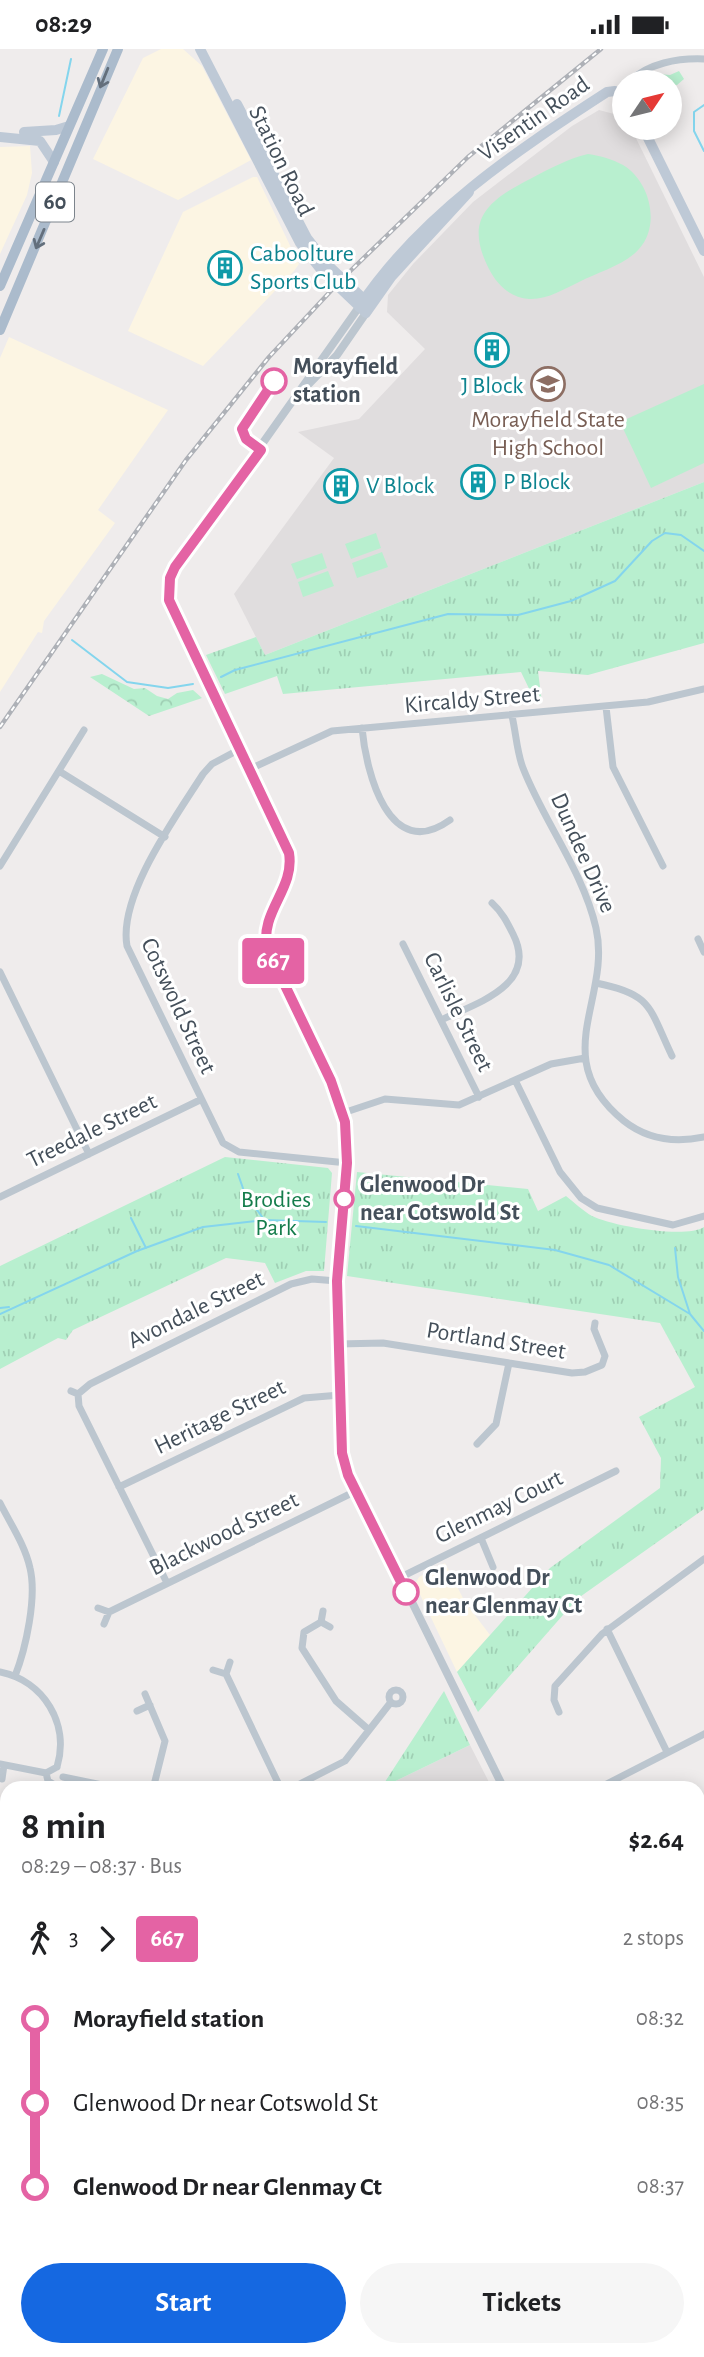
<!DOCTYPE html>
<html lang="en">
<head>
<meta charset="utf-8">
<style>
  body { margin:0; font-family:"Alegreya Sans",sans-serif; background:#f6f6f6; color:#202124; height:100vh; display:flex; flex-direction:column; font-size:26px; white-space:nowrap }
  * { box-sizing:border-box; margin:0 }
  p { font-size:23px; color:#757577 }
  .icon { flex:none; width:38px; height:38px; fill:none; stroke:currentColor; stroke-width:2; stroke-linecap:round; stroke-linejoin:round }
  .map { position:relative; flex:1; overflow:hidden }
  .panel { position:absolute; left:0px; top:1732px; width:705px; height:576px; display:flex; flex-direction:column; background:#fff; border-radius:21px 21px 0 0; box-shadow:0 4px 18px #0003 }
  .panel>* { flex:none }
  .badge { padding:0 14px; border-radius:5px; font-size:24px; line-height:46px }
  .needle { width:46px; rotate:55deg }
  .controls { position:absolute; left:612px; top:21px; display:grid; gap:14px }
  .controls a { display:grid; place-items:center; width:70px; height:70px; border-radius:50%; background:#fff; box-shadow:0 4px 18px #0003; font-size:35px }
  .map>.badge { position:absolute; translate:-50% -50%; box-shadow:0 0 0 4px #fff }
  .legs { display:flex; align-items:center; gap:10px; height:77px; padding:0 21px; font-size:23px }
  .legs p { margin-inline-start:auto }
  .summary { display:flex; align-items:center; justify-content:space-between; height:119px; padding:0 21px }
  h1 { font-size:38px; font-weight:600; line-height:52px }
  .action { display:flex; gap:14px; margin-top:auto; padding:14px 21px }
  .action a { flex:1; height:80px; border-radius:42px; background:#1568e1; color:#fff; font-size:28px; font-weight:600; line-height:80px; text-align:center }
  .action a+a { background:#f6f6f6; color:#202124 }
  ul { padding:0 21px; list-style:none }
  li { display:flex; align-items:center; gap:24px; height:84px; font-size:26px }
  li i { display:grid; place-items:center; width:10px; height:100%; margin:0 9px; background:currentColor }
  li i::after { content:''; width:18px; height:18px; margin:-9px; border:5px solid; border-radius:50%; background:#fff }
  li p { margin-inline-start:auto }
  li:first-child i { background:linear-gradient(#0000 50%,currentColor 0) }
  li:last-child i { background:linear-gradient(currentColor 50%,#0000 0) }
  .status { display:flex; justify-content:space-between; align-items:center; height:49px; padding:0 35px; background:#fff; direction:ltr }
  .status svg { height:19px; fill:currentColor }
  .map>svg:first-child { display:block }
  .commercial { fill:#fcf5e3 }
  .education { fill:#e0ddde }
  .grass { fill:#b8efcf }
  .forest { fill:url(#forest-crowns) }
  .park { fill:url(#park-tufts) }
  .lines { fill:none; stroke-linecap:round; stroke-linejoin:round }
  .stream { stroke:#84d5ed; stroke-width:2 }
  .minor { stroke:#bcc6cf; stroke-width:7 }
  .tertiary { stroke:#bcc6cf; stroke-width:8 }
  .secondary { stroke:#bec9d6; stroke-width:10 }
  .primary { stroke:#abbbcc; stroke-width:10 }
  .rail-casing { stroke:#aeb1b7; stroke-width:4.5 }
  .rail { stroke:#fff; stroke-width:2; stroke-dasharray:5; stroke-linecap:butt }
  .oneway { stroke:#636f7c }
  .line-1-casing { stroke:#fff; stroke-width:16 }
  .line-1 { stroke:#e463a4; stroke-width:10 }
  .stop-1-dot { fill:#fff; stroke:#e463a4; stroke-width:3.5 }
  .labels { text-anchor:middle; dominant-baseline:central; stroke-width:6; stroke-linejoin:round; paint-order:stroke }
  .shield { fill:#fff; stroke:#7c848c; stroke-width:2 }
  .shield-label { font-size:23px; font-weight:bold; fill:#444f5a }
  .street-label { font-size:24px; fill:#444f5a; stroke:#fff }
  .culture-label { font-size:24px; fill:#0d838f; stroke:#fff; text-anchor:start }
  .stop-label { font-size:24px; font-weight:bold; fill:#444f5a; stroke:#fff; text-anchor:start }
  .education-label { font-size:24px; fill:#785e54; stroke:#fff }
  .park-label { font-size:24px; fill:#147c4b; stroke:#fff }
</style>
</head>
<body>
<div class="status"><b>08:29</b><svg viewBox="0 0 49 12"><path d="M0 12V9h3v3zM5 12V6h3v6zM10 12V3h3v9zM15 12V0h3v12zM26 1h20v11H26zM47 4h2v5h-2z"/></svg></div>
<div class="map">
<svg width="704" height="2308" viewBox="0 0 704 2308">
  <defs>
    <pattern id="forest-crowns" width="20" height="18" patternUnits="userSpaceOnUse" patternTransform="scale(1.75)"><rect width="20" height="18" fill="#b8efcf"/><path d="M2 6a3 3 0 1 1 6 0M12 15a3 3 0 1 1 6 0" fill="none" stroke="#9fcfb4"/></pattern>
    <pattern id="park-tufts" width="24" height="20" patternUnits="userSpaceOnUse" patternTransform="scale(1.75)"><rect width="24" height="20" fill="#b8efcf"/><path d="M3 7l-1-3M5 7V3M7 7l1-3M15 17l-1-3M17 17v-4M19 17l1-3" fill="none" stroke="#9fcfb4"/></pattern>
  </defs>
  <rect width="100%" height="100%" fill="#efecec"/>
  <!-- commercial -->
  <path class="commercial" d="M161,0H183L202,17L251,111L178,151L93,110L143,9Z
    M30,97L32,124L27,146L0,205V98Z
    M253,128H257L299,215L294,222L203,317L128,282L183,163Z
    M9,288L168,361L98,461L115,474L44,572L42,584L38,583L0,643V309Z
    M445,1514L465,1553L490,1586L457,1623L415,1535L419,1528Z"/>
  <!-- education -->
  <path class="education" d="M599,61L625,68V79H631L704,228V433L265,606L234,545L334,409L298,383L359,370L425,300L387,263L388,246L413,215L473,153L572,77Z
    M470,1696L492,1739H381Z"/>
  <!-- grass -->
  <path class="grass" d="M588,105C601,107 612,110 623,116C650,132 661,176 639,200C625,216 598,223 579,233C564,240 547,251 529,250C511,249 497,236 489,220C464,171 487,152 530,130C549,120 567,110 588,105Z
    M704,335V414L651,439L620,373Z
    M376,484L381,499L351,510L345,495Z
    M382,503L388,518L357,529L352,514Z
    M322,504L327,519L297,530L291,515Z
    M328,522L334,537L303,548L298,533Z"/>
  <!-- forest -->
  <path class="forest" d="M679,22L684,30L677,36L648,33L658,25L670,26Z
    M102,625L134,640L145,639L157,647L168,650L177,644L193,641L202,649L149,667L90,628Z"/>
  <!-- park -->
  <path class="park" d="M704,433V594L588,626L538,622L542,654H536L521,623L283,645L277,627L225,645L206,606L256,588L265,606Z
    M225,1108L328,1119L332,1124L324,1222H306L275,1234L265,1214L226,1209L73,1281L66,1291L58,1289L0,1320V1217Z
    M357,1123L528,1140L538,1162L566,1147C574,1153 583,1162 592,1167C612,1177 686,1190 704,1178V1460L577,1550L478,1663L457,1623L550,1519L660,1439L661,1409L639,1368L695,1338L660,1274L347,1227Z
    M444,1642L470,1696L381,1739Z"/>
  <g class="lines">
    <!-- stream -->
    <path class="stream" d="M704,56L694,63V82L704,102
      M59,67L71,10
      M72,591L127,633L168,639L193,635
      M221,628L235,621L448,565L518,566L571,552L615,532L652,492L665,484L681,486L704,502
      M238,1125L245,1145L263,1169
      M131,1169L146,1199
      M356,1177L555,1201L609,1216L690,1265L704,1282
      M675,1199L678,1228L690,1265
      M0,1259L9,1258
      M0,1265L137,1202L203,1178L264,1171L326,1173"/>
    <!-- minor -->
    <path class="minor" d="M629,33C648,14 678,9 704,10
      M606,658L613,718L663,817
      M512,667C516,684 517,704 523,719C544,773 583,822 596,879C612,950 546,1009 624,1072C648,1091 675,1094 704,1088
      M362,679C366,723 389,815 450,771
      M240,700L212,715L203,725C175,769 118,847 127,897L223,1094L239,1103L347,1114
      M250,720L332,682L648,653L704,640
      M59,722L165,788
      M0,817L84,681
      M698,890L704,903
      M403,895L479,1048
      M0,923L89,1105
      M596,934C653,945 649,959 672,1007
      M441,971C477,954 539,936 513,885C507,873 502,863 492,854
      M515,1031L560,1123L581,1149L597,1159L673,1176L704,1167
      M343,1064L385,1050L459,1056L551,1015L585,1009
      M0,1148L200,1051
      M338,1295L383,1294L572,1324L585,1323L602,1316L605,1307L594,1280L595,1274
      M71,1342L78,1345L79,1357L167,1534
      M78,1345L90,1335L291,1235L312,1230L337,1232
      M477,1395L496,1375L509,1314
      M119,1438L304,1349L340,1346
      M0,1454C10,1474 25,1496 30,1519C37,1548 26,1599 15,1627
      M481,1489L493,1518
      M399,1529L616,1422
      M98,1559L109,1563L104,1575
      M323,1562L321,1573L330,1578
      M109,1563L356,1442
      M321,1573L304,1583L302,1599L336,1652L369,1681
      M607,1580L667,1703
      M213,1621L226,1625L230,1613
      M0,1623C44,1632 70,1675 57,1718
      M226,1625L281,1740
      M389 1648a7 7 0 1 1 14 0a7 7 0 1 1-14 0Z
      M145,1645L165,1692L153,1740
      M137,1662L150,1656
      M559,1663L554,1651L555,1637L602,1585L704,1510
      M0,1715L46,1724
      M63,1728L122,1740
      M2,1730L4,1716
      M53,1735L48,1732L46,1724L57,1718
      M290,1740L345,1712L391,1653
      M597,1740L704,1685
      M0,1977L7,1980
      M0,2050L6,2033V2019
      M698,2064L704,2060
      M698,2083L704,2094
      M698,2290H704
      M552,2301L556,2308
      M51,2308V2301
      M180,2308L181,2301
      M447,2308L449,2301"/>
    <!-- tertiary -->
    <path class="tertiary" d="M359,258L175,518L170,529L168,551L288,800L289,827L267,873V899L335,1040L346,1083L347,1114L337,1232L341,1397L346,1419L504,1740
      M302,342L337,306L366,264"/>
    <!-- secondary -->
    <path class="secondary" d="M200,0L300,194L322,222L366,264L392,227L469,143
      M237,55L307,189L328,216L368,254
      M643,79L704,202
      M24,83L56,81L69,77
      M0,88L40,92L54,113
      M359,258C420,166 516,102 607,43L615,42L625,45
      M698,1962L704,1960
      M698,1975L704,1972
      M0,2074L7,2076
      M0,2083L7,2086"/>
    <!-- primary -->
    <path class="primary" d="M0,237L103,0
      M0,281L118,0"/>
    <!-- rail casing -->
    <g class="rail-casing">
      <path id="rail" d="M0,678L186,411L269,308L342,230L468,108L601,0"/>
    </g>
    <!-- rail -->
    <use href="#rail" class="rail"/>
  </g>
  <!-- one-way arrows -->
  <defs><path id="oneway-shaft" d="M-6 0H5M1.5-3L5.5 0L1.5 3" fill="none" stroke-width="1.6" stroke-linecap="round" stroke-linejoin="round" transform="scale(1.75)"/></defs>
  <g class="oneway">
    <use href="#oneway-shaft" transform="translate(104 29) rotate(112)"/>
    <use href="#oneway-shaft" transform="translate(40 190) rotate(113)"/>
  </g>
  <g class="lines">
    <!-- line-1 casing -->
    <g class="line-1-casing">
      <path id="line-1" d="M274,332L242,380L246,390L261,401L175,518L170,529L169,551L289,804C295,840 260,862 267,899L331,1032L345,1073L347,1114L337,1232L342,1404L348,1426L406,1543"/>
    </g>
    <!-- line-1 -->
    <use href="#line-1" class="line-1"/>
  </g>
  <!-- icons -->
  <defs>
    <g id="building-ring" transform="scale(1.75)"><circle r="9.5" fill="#fff" stroke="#0f9aa8" stroke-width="1.5"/><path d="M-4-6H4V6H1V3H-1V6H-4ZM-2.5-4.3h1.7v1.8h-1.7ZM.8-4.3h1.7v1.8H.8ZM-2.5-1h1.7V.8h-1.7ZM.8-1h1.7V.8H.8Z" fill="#0f9aa8"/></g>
    <g id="school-ring" transform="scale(1.75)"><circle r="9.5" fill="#fff" stroke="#8d6e63" stroke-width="1.5"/><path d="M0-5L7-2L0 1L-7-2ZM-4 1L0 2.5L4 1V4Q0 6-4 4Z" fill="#8d6e63"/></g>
  </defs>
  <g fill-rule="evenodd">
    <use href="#building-ring" x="225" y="219"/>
    <use href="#building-ring" x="492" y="301"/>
    <use href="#school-ring" x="548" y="335"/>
    <use href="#building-ring" x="478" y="433"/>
    <use href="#building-ring" x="341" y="437"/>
  </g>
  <!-- markers -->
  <g class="stop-1-dot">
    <circle cx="274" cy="332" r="12"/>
    <circle cx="344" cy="1150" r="9"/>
    <circle cx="406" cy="1543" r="12"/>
  </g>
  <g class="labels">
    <!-- shield labels -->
    <rect class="shield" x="36" y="133.5" width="38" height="39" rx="5"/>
    <g class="shield-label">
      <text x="55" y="153">60</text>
    </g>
    <!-- street labels -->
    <g class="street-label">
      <text transform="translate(534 70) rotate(-35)">Visentin Road</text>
      <text transform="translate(281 112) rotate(64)">Station Road</text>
      <text transform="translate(472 651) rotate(-5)">Kircaldy Street</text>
      <text transform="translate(583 804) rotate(66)">Dundee Drive</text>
      <text transform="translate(178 957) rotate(65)">Cotswold Street</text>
      <text transform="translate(458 963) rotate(64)">Carlisle Street</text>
      <text transform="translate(92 1082) rotate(-26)">Treedale Street</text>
      <text transform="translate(196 1261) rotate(-26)">Avondale Street</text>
      <text transform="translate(496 1292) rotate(9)">Portland Street</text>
      <text transform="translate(220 1368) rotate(-26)">Heritage Street</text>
      <text transform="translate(499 1458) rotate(-26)">Glenmay Court</text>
      <text transform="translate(224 1485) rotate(-26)">Blackwood Street</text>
    </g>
    <!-- culture labels -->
    <g class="culture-label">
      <text x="250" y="205">Caboolture<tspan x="250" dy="28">Sports Club</tspan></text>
      <text x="492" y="337" text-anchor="middle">J Block</text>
      <text x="503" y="433">P Block</text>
      <text x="366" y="437">V Block</text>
    </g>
    <!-- stop labels -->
    <g class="stop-label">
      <text x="293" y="318">Morayfield<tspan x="293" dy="28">station</tspan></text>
      <text x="360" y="1136">Glenwood Dr<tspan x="360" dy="28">near Cotswold St</tspan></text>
      <text x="425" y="1529">Glenwood Dr<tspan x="425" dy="28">near Glenmay Ct</tspan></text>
    </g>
    <!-- education labels -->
    <g class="education-label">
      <text x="548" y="371">Morayfield State<tspan x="548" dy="28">High School</tspan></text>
    </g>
    <!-- park labels -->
    <g class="park-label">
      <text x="276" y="1151">Brodies<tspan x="276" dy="28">Park</tspan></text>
    </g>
  </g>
</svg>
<div class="controls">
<a><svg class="needle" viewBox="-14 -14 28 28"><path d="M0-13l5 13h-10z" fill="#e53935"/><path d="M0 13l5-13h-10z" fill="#757577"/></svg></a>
</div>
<b class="badge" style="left:273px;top:912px;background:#e463a4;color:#fff">667</b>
<section class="panel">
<div class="summary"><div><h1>8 min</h1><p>08:29 – 08:37 · Bus</p></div><b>$2.64</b></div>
<div class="legs"><svg class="icon" aria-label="walk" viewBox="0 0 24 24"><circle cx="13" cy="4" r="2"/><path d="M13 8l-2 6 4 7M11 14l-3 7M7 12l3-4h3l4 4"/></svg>3<svg class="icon" aria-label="forward" viewBox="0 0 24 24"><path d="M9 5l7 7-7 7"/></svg><b class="badge" style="background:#e463a4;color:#fff">667</b><p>2 stops</p></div>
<ul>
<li><i style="color:#e463a4"></i><b>Morayfield station</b><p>08:32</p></li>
<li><i style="color:#e463a4"></i><span>Glenwood Dr near Cotswold St</span><p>08:35</p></li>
<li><i style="color:#e463a4"></i><b>Glenwood Dr near Glenmay Ct</b><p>08:37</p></li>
</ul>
<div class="action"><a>Start</a><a>Tickets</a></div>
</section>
</div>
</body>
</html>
